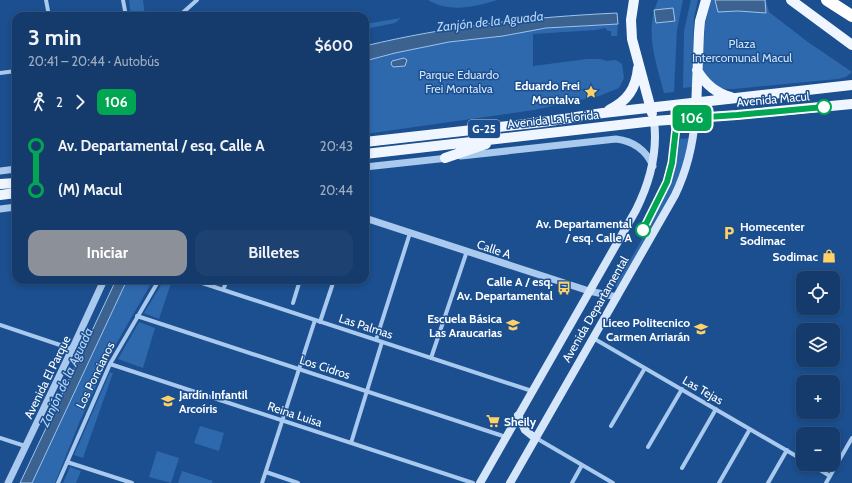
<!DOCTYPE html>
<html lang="es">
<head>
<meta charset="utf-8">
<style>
  body { margin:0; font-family:Cabin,sans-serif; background:#1d4271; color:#f1f3f6; height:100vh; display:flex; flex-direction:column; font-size:15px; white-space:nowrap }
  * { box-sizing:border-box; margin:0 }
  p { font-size:13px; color:#9dadc1 }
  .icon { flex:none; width:22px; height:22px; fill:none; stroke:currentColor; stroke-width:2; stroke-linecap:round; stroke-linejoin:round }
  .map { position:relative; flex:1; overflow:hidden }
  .drawer { position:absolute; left:12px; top:12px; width:357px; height:272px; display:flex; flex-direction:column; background:#143b6b; border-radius:12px; box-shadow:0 2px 6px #0003,0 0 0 1px #33557e }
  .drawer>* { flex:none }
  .badge { padding:0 8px; border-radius:6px; font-size:14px; line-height:26px }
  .buttons { position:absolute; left:796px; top:271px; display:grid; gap:8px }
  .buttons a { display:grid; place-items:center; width:44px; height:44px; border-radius:8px; background:#143b6b; box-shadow:0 2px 6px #0003,0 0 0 1px #33557e; font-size:20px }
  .map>.badge { position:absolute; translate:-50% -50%; box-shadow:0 0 0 2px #fff }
  .legs { display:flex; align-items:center; gap:6px; height:44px; padding:0 16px; font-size:13px }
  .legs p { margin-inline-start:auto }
  .head { display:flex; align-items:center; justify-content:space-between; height:68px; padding:0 16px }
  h1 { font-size:22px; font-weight:700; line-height:30px }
  .primary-button { display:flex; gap:8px; margin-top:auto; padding:8px 16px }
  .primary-button a { flex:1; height:46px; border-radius:12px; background:#8c9099; color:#fff; font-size:16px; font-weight:700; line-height:46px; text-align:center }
  .primary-button a+a { background:#1d4271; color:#f1f3f6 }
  ul { padding:0 16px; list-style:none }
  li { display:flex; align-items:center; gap:14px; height:44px; font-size:15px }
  li i { display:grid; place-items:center; width:6px; height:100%; margin:0 5px; background:currentColor }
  li i::after { content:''; width:10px; height:10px; margin:-5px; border:3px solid; border-radius:50%; background:#143b6b }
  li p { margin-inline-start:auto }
  li:first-child i { background:linear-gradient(#0000 50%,currentColor 0) }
  li:last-child i { background:linear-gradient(currentColor 50%,#0000 0) }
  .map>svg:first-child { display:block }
  .green { fill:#2e69ad }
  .water { fill:#3c6290; stroke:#9cc4f0 }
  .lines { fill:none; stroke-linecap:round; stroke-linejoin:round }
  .minor { stroke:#a9c9ee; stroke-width:4 }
  .tertiary { stroke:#a9c9ee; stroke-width:7 }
  .secondary { stroke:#d6e6fa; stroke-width:8 }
  .primary { stroke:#f0f6ff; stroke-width:10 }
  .motorway { stroke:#fff; stroke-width:12 }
  .line-1-casing { stroke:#fff; stroke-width:9 }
  .line-1 { stroke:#00a651; stroke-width:6 }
  .stop-1-dot { fill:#fff; stroke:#00a651; stroke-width:2 }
  .labels { text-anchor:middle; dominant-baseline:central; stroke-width:3; stroke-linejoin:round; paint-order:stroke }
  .shield { fill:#1b4f8f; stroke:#bbcadd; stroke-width:1 }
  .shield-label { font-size:11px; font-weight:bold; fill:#fff }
  .park-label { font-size:12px; fill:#cfe3fa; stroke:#1b4f8f }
  .poi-label { font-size:12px; font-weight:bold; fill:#fff; stroke:#1b4f8f; text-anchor:end }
  .street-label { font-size:12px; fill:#fff; stroke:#1b4f8f }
  .stop-label { font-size:12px; font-weight:bold; fill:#fff; stroke:#1b4f8f; text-anchor:end }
  .water-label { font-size:13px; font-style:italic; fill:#b5d3f5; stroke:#1b4f8f }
</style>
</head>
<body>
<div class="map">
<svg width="852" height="483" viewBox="0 0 852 483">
  <rect width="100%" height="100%" fill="#1b4f8f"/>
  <!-- green -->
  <path class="green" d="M129,0H143L145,16H131Z
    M428,0H497C474,7 450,13 428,0Z
    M658,0H683L677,30L674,92L664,93C656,62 644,31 658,0Z
    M691,0H698L694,17L692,87L683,88L684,31Z
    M711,0H717H716L719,12L738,11L766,13L765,0H766L769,12L808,42L852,72L846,77L838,79L734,89H725L714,86L702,69L705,24Z
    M401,18L395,23L365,29V24Z
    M618,24L617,36H611V31H608L605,28L596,30L533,34V66L587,59H600L607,61L616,60L622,64L624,78L619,88L599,96L534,110L365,134V61L395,53L449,42L503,36L546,28Z
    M690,138L683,167L675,186L617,288L615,286C635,250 663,209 674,169C677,159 678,148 680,139Z
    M127,280H153L111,353L80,421L55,483H32Z
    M164,280H172L159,319L144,313Z
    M139,322L155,328L143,368L118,359Z
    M110,372L113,373L83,458L74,455Z
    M200,426L224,433L219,451L194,443Z
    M157,451L179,458L171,483L149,477Z
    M70,467L81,471L76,483H63Z
    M182,471L213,481L212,483H178Z"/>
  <!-- water -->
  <path class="water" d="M715,0H765L766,13L738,11L718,12Z
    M673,8L675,21L656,23L654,10Z
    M617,13L618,24L546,28L503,36L449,42L395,53L365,61V46C447,26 533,17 617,13Z
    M404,58L407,60L405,66L393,67L391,64L392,61Z
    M116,280H127L32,483H20Z"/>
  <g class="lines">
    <!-- minor -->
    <path class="minor" d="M46,0L49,16
      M123,0L126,16
      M179,16L197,0
      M0,73L16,71
      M193,280L532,391
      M223,290L227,280
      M293,303L300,280
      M137,316L506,437
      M320,322L334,280
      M0,325L72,349
      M593,338L803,460
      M376,340L410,233
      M431,358L467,251
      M110,364L473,483
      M611,426L645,368
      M0,438L25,446
      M536,438L613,483
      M351,443L382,342
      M648,447L682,389
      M67,462L132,483
      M810,464L830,476
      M682,468L716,409
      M266,472L298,483
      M58,483L110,364L159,280
      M262,483L315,320
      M572,483L582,465
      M719,483L750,429
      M768,483L787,450
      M826,483L852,438"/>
    <!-- tertiary -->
    <path class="tertiary" d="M461,156L616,139C633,141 646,150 653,166
      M365,167L448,158
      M0,171L16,169
      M0,209L16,207
      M365,218L589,291L617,297
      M8,483L75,343L104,280"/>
    <!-- secondary -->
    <path class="secondary" d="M518,415L525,430L535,438
      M480,483L636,210C650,182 658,153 654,121
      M510,483L675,195C687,170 693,145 695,118"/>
    <!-- primary -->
    <path class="primary" d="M634,0L631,20L632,39L652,113
      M791,0L852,45
      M697,70C705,84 715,93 731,97
      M609,110C627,101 636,89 638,68
      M696,110L699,33L700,21L706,0
      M365,142L543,122L603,113L852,85
      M365,154L654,121L737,115L852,104
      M445,158L486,144
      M0,184L16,183
      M0,195L16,193"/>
    <!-- motorway -->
    <path class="motorway" d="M827,0L852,16"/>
  </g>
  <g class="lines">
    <!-- line-1 casing -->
    <g class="line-1-casing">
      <path id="line-1" d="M643,230L667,182L672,163L677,119L737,115L824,107"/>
    </g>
    <!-- line-1 -->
    <use href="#line-1" class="line-1"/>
  </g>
  <!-- icons -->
  <defs>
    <g id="sight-bare" transform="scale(1.08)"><path d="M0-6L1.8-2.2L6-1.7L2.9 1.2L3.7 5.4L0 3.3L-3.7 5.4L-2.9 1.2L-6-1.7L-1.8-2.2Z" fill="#ffd166" stroke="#1b4f8f" stroke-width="2.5" paint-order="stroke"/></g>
    <g id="parking-bare" transform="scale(1.08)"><path d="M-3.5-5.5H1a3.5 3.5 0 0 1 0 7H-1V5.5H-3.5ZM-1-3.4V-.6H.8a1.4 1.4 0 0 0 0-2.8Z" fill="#ffd166" stroke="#1b4f8f" stroke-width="2.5" paint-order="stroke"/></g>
    <g id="shop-bare" transform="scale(1.08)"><path d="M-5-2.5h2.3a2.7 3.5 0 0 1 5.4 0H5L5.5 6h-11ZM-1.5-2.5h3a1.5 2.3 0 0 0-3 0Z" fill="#ffd166" stroke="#1b4f8f" stroke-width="2.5" paint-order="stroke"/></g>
    <g id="bus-bare" transform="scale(1.08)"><path d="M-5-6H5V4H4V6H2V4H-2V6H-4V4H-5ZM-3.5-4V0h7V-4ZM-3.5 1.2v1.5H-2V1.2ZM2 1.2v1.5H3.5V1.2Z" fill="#ffd166" stroke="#1b4f8f" stroke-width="2.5" paint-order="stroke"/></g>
    <g id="school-bare" transform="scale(1.08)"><path d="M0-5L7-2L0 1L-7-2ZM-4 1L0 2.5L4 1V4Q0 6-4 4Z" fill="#ffd166" stroke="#1b4f8f" stroke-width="2.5" paint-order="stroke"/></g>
    <g id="supermarket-bare" transform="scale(1.08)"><path d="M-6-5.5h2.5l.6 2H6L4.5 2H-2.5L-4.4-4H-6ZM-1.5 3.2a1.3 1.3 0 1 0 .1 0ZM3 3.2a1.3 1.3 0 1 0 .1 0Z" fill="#ffd166" stroke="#1b4f8f" stroke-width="2.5" paint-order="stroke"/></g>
  </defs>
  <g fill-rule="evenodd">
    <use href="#sight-bare" x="591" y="92"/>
    <use href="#parking-bare" x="729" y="233"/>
    <use href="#shop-bare" x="829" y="256"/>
    <use href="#bus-bare" x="564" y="288"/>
    <use href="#school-bare" x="513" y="325"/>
    <use href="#school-bare" x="701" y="329"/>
    <use href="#school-bare" x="168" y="401"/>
    <use href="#supermarket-bare" x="493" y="421"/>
  </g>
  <!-- markers -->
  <g class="stop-1-dot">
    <circle cx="824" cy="107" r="7"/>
    <circle cx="643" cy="230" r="7"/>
  </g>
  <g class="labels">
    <!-- shield labels -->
    <rect class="shield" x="468" y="120" width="32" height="18" rx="3"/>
    <g class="shield-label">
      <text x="484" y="129">G-25</text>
    </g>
    <!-- park labels -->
    <g class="park-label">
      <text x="742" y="43">Plaza<tspan x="742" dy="14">Intercomunal Macul</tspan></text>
      <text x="459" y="74">Parque Eduardo<tspan x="459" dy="14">Frei Montalva</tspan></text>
    </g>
    <!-- poi labels -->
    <g class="poi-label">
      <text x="580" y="85">Eduardo Frei<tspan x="580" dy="14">Montalva</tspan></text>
      <text x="740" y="226" text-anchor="start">Homecenter<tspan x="740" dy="14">Sodimac</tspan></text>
      <text x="818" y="256">Sodimac</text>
      <text x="553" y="281">Calle A / esq.<tspan x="553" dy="14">Av. Departamental</tspan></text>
      <text x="502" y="318">Escuela Básica<tspan x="502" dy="14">Las Araucarias</tspan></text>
      <text x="690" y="322">Liceo Politecnico<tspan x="690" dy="14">Carmen Arriarán</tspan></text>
      <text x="179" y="394" text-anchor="start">Jardín Infantil<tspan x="179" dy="14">Arcoíris</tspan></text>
      <text x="504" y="421" text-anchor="start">Sheily</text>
    </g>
    <!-- street labels -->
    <g class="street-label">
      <text transform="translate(773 99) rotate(-5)">Avenida Macul</text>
      <text transform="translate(553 119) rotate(-6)">Avenida La Florida</text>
      <text transform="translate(494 249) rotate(18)">Calle A</text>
      <text transform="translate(595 309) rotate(-60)">Avenida Departamental</text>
      <text transform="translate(366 326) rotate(18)">Las Palmas</text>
      <text transform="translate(325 367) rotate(18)">Los Cidros</text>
      <text transform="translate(95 375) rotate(-64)">Los Poncianos</text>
      <text transform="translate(47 377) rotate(-64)">Avenida El Parque</text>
      <text transform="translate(703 390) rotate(30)">Las Tejas</text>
      <text transform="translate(295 414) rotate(18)">Reina Luisa</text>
    </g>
    <!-- stop labels -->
    <g class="stop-label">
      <text x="632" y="223">Av. Departamental<tspan x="632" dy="14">/ esq. Calle A</tspan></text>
    </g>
    <!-- water labels -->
    <g class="water-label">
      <text transform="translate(490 21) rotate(-6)">Zanjón de la Aguada</text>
      <text transform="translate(66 377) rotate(-65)">Zanjón de la Aguada</text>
    </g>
  </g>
</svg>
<div class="buttons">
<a><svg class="icon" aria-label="locate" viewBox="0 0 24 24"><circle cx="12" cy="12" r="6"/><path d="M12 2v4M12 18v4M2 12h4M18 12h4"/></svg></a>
<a><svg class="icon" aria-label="layers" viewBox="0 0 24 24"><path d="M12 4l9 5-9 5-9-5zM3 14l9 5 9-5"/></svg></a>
<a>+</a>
<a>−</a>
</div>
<b class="badge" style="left:692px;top:118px;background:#00a651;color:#fff">106</b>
<section class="drawer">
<div class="head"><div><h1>3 min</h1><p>20:41 – 20:44 · Autobús</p></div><b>$600</b></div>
<div class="legs"><svg class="icon" aria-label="walk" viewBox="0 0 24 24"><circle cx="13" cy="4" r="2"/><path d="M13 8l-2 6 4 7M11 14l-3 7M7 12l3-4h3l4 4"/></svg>2<svg class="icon" aria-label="forward" viewBox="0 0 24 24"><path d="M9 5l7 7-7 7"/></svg><b class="badge" style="background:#00a651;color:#fff">106</b></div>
<ul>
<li><i style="color:#00a651"></i><b>Av. Departamental / esq. Calle A</b><p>20:43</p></li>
<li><i style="color:#00a651"></i><b>(M) Macul</b><p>20:44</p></li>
</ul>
<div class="primary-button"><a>Iniciar</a><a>Billetes</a></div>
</section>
</div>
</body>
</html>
